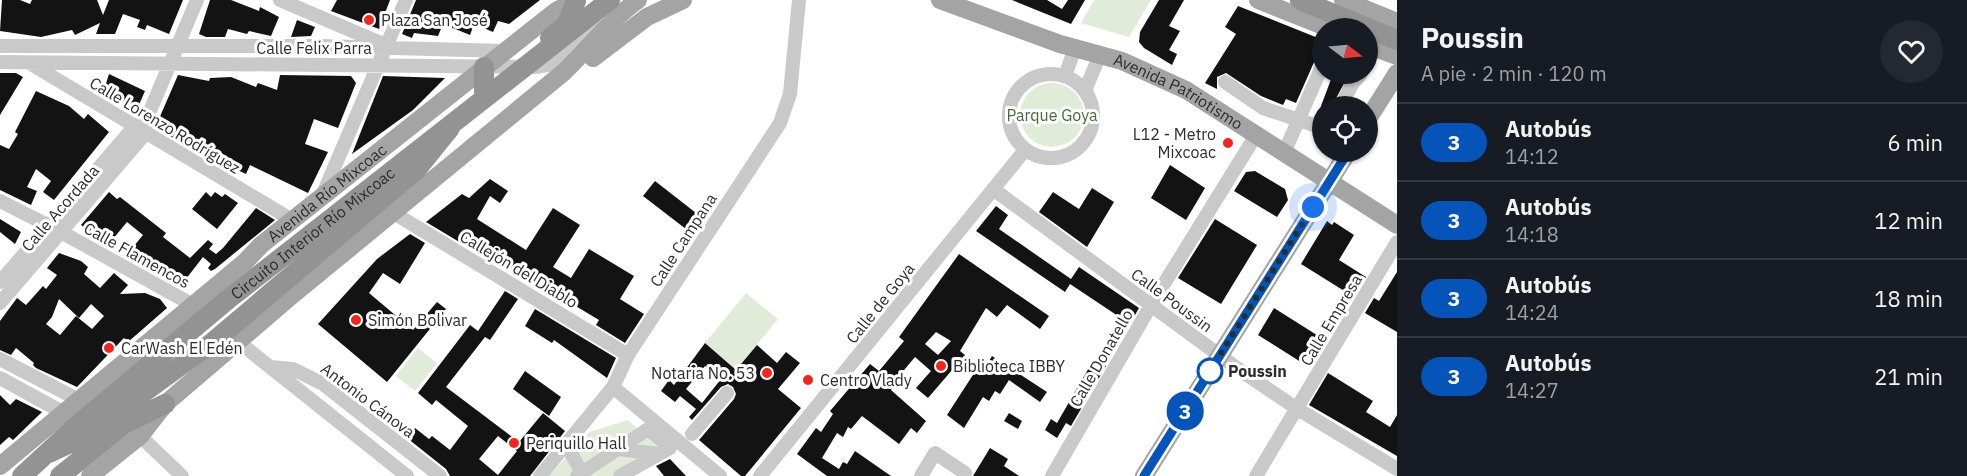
<!DOCTYPE html>
<html lang="es">
<head>
<meta charset="utf-8">
<style>
  body { margin:0; font-family:"IBM Plex Sans",sans-serif; background:#242831; color:#f1f3f6; height:100vh; display:flex; flex-direction:column; font-size:22px; white-space:nowrap }
  * { box-sizing:border-box; margin:0 }
  p { font-size:20px; color:#9ea1a6 }
  .icon { flex:none; width:33px; height:33px; fill:none; stroke:currentColor; stroke-width:2; stroke-linecap:round; stroke-linejoin:round }
  .map { position:relative; flex:1; overflow:hidden }
  .details { display:flex; flex-direction:column; background:#171b24; width:570px }
  .details>* { flex:none }
  .badge { padding:0 12px; border-radius:20px; font-size:21px; line-height:39px }
  .needle { width:39px; rotate:106deg }
  .tools { position:absolute; left:1312px; top:18px; display:grid; gap:12px }
  .tools a { display:grid; place-items:center; width:66px; height:66px; border-radius:50%; background:#171b24; box-shadow:0 2px 4px #0004; font-size:30px }
  .you { position:absolute; width:30px; height:30px; margin:-15px; border:4px solid #fff; border-radius:50%; background:#1a73e8; box-shadow:0 0 0 9px #1a73e833 }
  .map>.badge { position:absolute; translate:-50% -50%; box-shadow:0 0 0 3px #fff }
  .round { display:grid; place-items:center; flex:none; width:63px; height:63px; border-radius:32px; background:#242831 }
  .summary { display:flex; align-items:center; justify-content:space-between; height:102px; padding:0 24px }
  h1 { font-size:28px; font-weight:800; line-height:45px }
  ul { padding:0; list-style:none }
  li { display:flex; align-items:center; gap:18px; height:78px; padding:0 24px; border-top:2px solid #363941 }
  li div { flex:1 }
  li b { display:block; font-size:22px }
  li em { font-style:normal }
  li .badge { min-width:66px; font-weight:700; text-align:center }
  main { display:flex; flex:1; min-height:0 }
  .map>svg:first-child { display:block }
  .green { fill:#e0ecd8 }
  .building { fill:#131313; fill-rule:evenodd }
  .lines { fill:none; stroke-linecap:round; stroke-linejoin:round }
  .minor { stroke:#c9c9c9; stroke-width:14 }
  .major { stroke:#a4a4a4; stroke-width:18 }
  .highway { stroke:#939393; stroke-width:20 }
  .highway-bridge { stroke:#939393; stroke-width:20 }
  .line-casing { stroke:#fff; stroke-width:14 }
  .line { stroke:#0554ba; stroke-width:9 }
  .walk { stroke:#2c2c2c; stroke-width:6; stroke-dasharray:0 10.8 }
  .poi-dot { fill:#f4231d; stroke:#fff; stroke-width:2 }
  .stop-dot { fill:#fff; stroke:#0554ba; stroke-width:3 }
  .labels { text-anchor:middle; dominant-baseline:central; stroke-width:6; stroke-linejoin:round; paint-order:stroke }
  .poi-label { font-size:16px; fill:#2c2c2c; stroke:#fff; text-anchor:start }
  .street-label { font-size:16px; fill:#2c2c2c; stroke:#fff }
  .park-label { font-size:16px; fill:#496b36; stroke:#fff }
  .stop-label { font-size:16px; font-weight:bold; fill:#2c2c2c; stroke:#fff; text-anchor:start }
</style>
</head>
<body>
<main>
<div class="map">
<svg width="1397" height="476" viewBox="0 0 1397 476">
  <rect width="100%" height="100%" fill="#fff"/>
  <!-- green -->
  <path class="green" d="M1094,0H1151L1129,37L1081,23Z
    M1020 115a32 32 0 1 1 64 0a32 32 0 1 1-64 0Z
    M746,293L778,319L736,370L705,343Z
    M418,348L437,363L415,391L396,376Z
    M628,420L667,456L633,476H549L589,432Z"/>
  <!-- building -->
  <path class="building" d="M2,0H20L30,4L32,0H97L103,15L109,0H183L169,34L147,25L145,30L137,27L140,20L123,14L115,34H96L100,23L75,35L72,30L41,37L0,31Z
    M210,0H231L259,11L260,7L279,17L271,36L249,31L247,34L228,29L225,37H206L199,34Z
    M337,0H390L379,29L331,11Z
    M416,0H540L509,24L498,21L493,32L474,24L470,35L443,24L438,36L414,33L412,38L402,34Z
    M1012,0H1047L1062,9L1068,0H1085L1071,24Z
    M1159,0H1184L1169,26L1180,31L1169,50L1177,54L1172,65L1144,48L1139,42L1140,32Z
    M1238,6L1323,40V54L1315,60L1296,103L1286,99L1283,105L1261,96L1226,73L1217,77V89L1205,83L1236,34L1225,27Z
    M297,20L315,27L311,36L291,37Z
    M0,73H16L23,77L0,115Z
    M109,74L145,91L138,107L103,93Z
    M1333,74H1349L1332,106H1321Z
    M178,75L209,81L210,78L231,77L256,87L258,83L277,90L280,75L351,76L356,83L338,128L314,119L305,144L328,152L308,193L250,165L246,174L231,167L229,169L155,128Z
    M383,76L445,78L413,110L352,154Z
    M36,91L69,106L84,119L88,114L109,132L54,200L43,192L51,181L36,169L27,187L37,191L31,205L0,190V145L9,149L18,134L15,132Z
    M1170,165L1205,188L1186,220L1151,198Z
    M1255,171L1285,189L1288,200L1277,217L1234,191L1246,172Z
    M490,179L508,191L500,203L490,196L477,219L526,250L553,208L580,225L553,267L571,278L589,249L634,276L620,299L644,314L625,343L596,325L599,320L464,239L461,243L426,222L462,194L469,198Z
    M655,181L705,220L695,236L643,196Z
    M1092,188L1114,202L1087,247L1039,212L1053,192L1079,209Z
    M109,192L117,199L120,197L166,233L163,237L190,258L208,240L213,244L209,249L216,254L223,248L256,208L275,220L215,269L211,271L208,268L211,264L203,257L182,284L164,269L160,276L129,252L143,235L127,222L108,245L81,225Z
    M206,192L211,197L215,192L222,197L225,194L238,203L217,229L192,209Z
    M996,206L1008,215L999,229L1071,279L1079,267L1139,308L1130,324L1070,284L1065,292L976,231Z
    M0,219L21,232L15,244L0,232Z
    M1215,219L1257,245L1221,304L1178,278Z
    M1327,221L1332,225L1334,222L1354,235L1339,260L1366,277L1354,297L1301,264Z
    M410,234L425,243L400,284L383,273L369,293L413,330L437,302L446,309L387,382L318,324L377,259Z
    M59,253L81,261L88,267L84,274L100,288L114,273L128,285L120,294L145,293L160,299L167,308L128,342L124,338L77,387L36,368L33,365L34,363L16,348L11,355L0,350V321L17,298L26,305L43,286L46,289L57,275L47,268ZM59,299L79,318L91,304L104,316L92,329L76,316L60,335L46,324L52,317Z
    M959,254L1049,316L1040,329L1007,305L997,317L986,308L960,351L965,355L928,398L916,388L931,371L915,357L894,382L895,383L891,390L926,421L917,433L911,428L899,444L862,416L851,429L848,427L843,437L837,433L822,458L839,469L843,462L847,464L855,451L891,476H827L797,454L816,428L821,432L833,414L830,411L870,364L879,371L904,341L899,337ZM936,332L951,341L938,355L925,344Z
    M1397,272V332L1365,313L1374,298L1379,301Z
    M505,291L518,299L490,340L485,337L446,387L519,442L543,413L565,431L530,476H450L446,469L407,438L415,428L429,439L432,436L450,450L468,426L436,400L432,405L418,393L470,325L478,331ZM498,436L517,451L498,475L479,459Z
    M1274,308L1320,337L1304,364L1258,335Z
    M535,309L616,358L607,378L554,340L552,343L525,326Z
    M705,343L736,370L757,345L777,363L786,352L800,363L778,389L801,408L745,476H741L699,440L734,399L736,394L733,387L728,384L721,387L692,420L689,417L696,409L680,396L675,402L661,391L669,380L674,385ZM705,366L721,379L702,403L686,389Z
    M992,356L1047,392L1040,402L1009,380L1000,394L995,391L989,401L983,397L964,428L947,415L980,364L985,368Z
    M1094,359L1106,366L1071,426L1066,423L1057,438L1045,430L1051,419L1057,423Z
    M525,371L561,397L549,416L513,389Z
    M1328,373L1373,401L1366,412L1390,427L1397,415V456L1309,405Z
    M0,395L10,405L16,399L42,412L13,440L9,437L0,445Z
    M1009,413L1022,421L1018,429L1004,421Z
    M990,448L1008,459L1004,466L1019,476H973Z
    M670,459L686,476H664L656,466Z"/>
  <g class="lines">
    <!-- minor -->
    <path class="minor" d="M280,0L383,44
      M0,46H320L504,51
      M0,62L536,67L548,65L600,27
      M31,64L284,215
      M1009 116a42 42 0 1 1 84 0a42 42 0 1 1-84 0Z
      M1065,76L1075,48
      M1225,82L1263,108L1323,128
      M1087,95L1086,88L1100,55
      M1341,106L1352,84L1361,74
      M1284,153L1323,64
      M993,189L1234,366L1296,408L1397,469
      M322,196L406,0
      M0,201L61,232L193,305
      M392,212L628,355
      M0,282L134,127L140,123
      M0,303L145,134L147,118L197,0
      M240,343L270,367
      M0,359L79,400
      M0,378L64,413
      M613,387L720,476
      M692,434L727,393
      M140,436L182,476
      M618,449L648,429L670,448L620,476
      M571,453L582,473
      M407,476L270,367L293,369L323,384L440,476
      M540,476L613,387L628,355L780,123L790,94L799,0
      M577,476L618,449L659,454
      M760,476L1025,150
      M921,476L935,453L965,473L963,476
      M1052,476L1154,300L1256,135
      M1256,476L1397,242"/>
    <!-- major -->
    <g class="major">
      <path id="s1" d="M940,0L1060,44L1122,61L1186,90L1397,225"/>
      <path d="M1258,0L1328,28"/>
      <path d="M1343,0L1397,22"/>
      <path d="M1368,45L1397,56"/>
      <path d="M593,58L647,17L683,0"/>
      <path d="M1368,119L1397,73"/>
      <path id="s2" d="M0,466L245,262L261,245L556,11L577,0"/>
      <path d="M90,476L140,436L165,404L290,297L564,72C589,48 610,20 638,0"/>
      <path d="M1144,476L1348,152"/>
    </g>
    <!-- highway -->
    <path class="highway" d="M1300,0L1397,40
      M550,38L566,25L576,1
      M484,92V67
      M49,453L81,438L213,342L417,169L450,128
      M22,476L73,429L226,301
      M60,476L126,423L165,404"/>
    <!-- highway-bridge -->
    <path class="highway-bridge" id="s3" d="M226,301L610,0"/>
  </g>
  <g class="lines">
    <!-- line casing -->
    <g class="line-casing">
      <path id="line" d="M1144,476L1348,152"/>
    </g>
    <!-- line -->
    <use href="#line" class="line"/>
    <!-- walk -->
    <path class="walk" d="M1210,371L1313,207"/>
  </g>
  <!-- markers -->
  <g class="poi-dot">
    <circle cx="369" cy="20" r="6"/>
    <circle cx="1228" cy="143" r="6"/>
    <circle cx="356" cy="320" r="6"/>
    <circle cx="109" cy="348" r="6"/>
    <circle cx="941" cy="366" r="6"/>
    <circle cx="767" cy="373" r="6"/>
    <circle cx="808" cy="380" r="6"/>
    <circle cx="514" cy="443" r="6"/>
  </g>
  <circle class="stop-dot" cx="1210" cy="371" r="12"/>
  <g class="labels">
    <!-- poi labels -->
    <g class="poi-label">
      <text x="381" y="20">Plaza San José</text>
      <text x="1216" y="134" text-anchor="end">L12 - Metro<tspan x="1216" dy="18">Mixcoac</tspan></text>
      <text x="368" y="320">Simón Bolivar</text>
      <text x="121" y="348">CarWash El Edén</text>
      <text x="953" y="366">Biblioteca IBBY</text>
      <text x="755" y="373" text-anchor="end">Notaria No. 53</text>
      <text x="820" y="380">Centro Vlady</text>
      <text x="526" y="443">Periquillo Hall</text>
    </g>
    <!-- street labels -->
    <g class="street-label">
      <text x="314" y="48">Calle Felix Parra</text>
      <text stroke="none"><textPath href="#s1" startOffset="256">Avenida Patriotismo</textPath></text>
      <text transform="translate(165 125) rotate(31)">Calle Lorenzo Rodríguez</text>
      <text stroke="none"><textPath href="#s2" startOffset="426">Avenida Río Mixcoac</textPath></text>
      <text transform="translate(60 208) rotate(-49)">Calle Acordada</text>
      <text stroke="none"><textPath href="#s3" startOffset="110">Circuito Interior Río Mixcoac</textPath></text>
      <text transform="translate(683 240) rotate(-57)">Calle Campana</text>
      <text transform="translate(137 255) rotate(29)">Calle Flamencos</text>
      <text transform="translate(519 269) rotate(31)">Callejón del Diablo</text>
      <text transform="translate(1172 300) rotate(36)">Calle Poussin</text>
      <text transform="translate(880 303) rotate(-51)">Calle de Goya</text>
      <text transform="translate(1331 320) rotate(-59)">Calle Empresa</text>
      <text transform="translate(1101 358) rotate(-60)">Calle Donatello</text>
      <text transform="translate(368 400) rotate(37)">Antonio Cánova</text>
    </g>
    <!-- park labels -->
    <g class="park-label">
      <text x="1052" y="115">Parque Goya</text>
    </g>
    <!-- stop labels -->
    <g class="stop-label">
      <text x="1228" y="371">Poussin</text>
    </g>
  </g>
</svg>
<div class="tools">
<a><svg class="needle" viewBox="-14 -14 28 28"><path d="M0-13l5 13h-10z" fill="#e53935"/><path d="M0 13l5-13h-10z" fill="#9ea1a6"/></svg></a>
<a><svg class="icon" aria-label="locate" viewBox="0 0 24 24"><circle cx="12" cy="12" r="6"/><path d="M12 2v4M12 18v4M2 12h4M18 12h4"/></svg></a>
</div>
<div class="you" style="left:1313px;top:207px"></div>
<b class="badge" style="left:1185px;top:411px;background:#0554ba;color:#fff">3</b>
</div>
<section class="details">
<div class="summary"><div><h1>Poussin</h1><p>A pie · 2 min · 120 m</p></div><a class="round"><svg class="icon" aria-label="heart" viewBox="0 0 24 24"><path d="M12 20l-8-8c-3-5 5-10 8-4 3-6 11-1 8 4z"/></svg></a></div>
<ul>
<li><span class="badge" style="background:#0554ba;color:#fff">3</span><div><b>Autobús</b><p>14:12</p></div><em>6 min</em></li>
<li><span class="badge" style="background:#0554ba;color:#fff">3</span><div><b>Autobús</b><p>14:18</p></div><em>12 min</em></li>
<li><span class="badge" style="background:#0554ba;color:#fff">3</span><div><b>Autobús</b><p>14:24</p></div><em>18 min</em></li>
<li><span class="badge" style="background:#0554ba;color:#fff">3</span><div><b>Autobús</b><p>14:27</p></div><em>21 min</em></li>
</ul>
</section>
</main>
</body>
</html>
